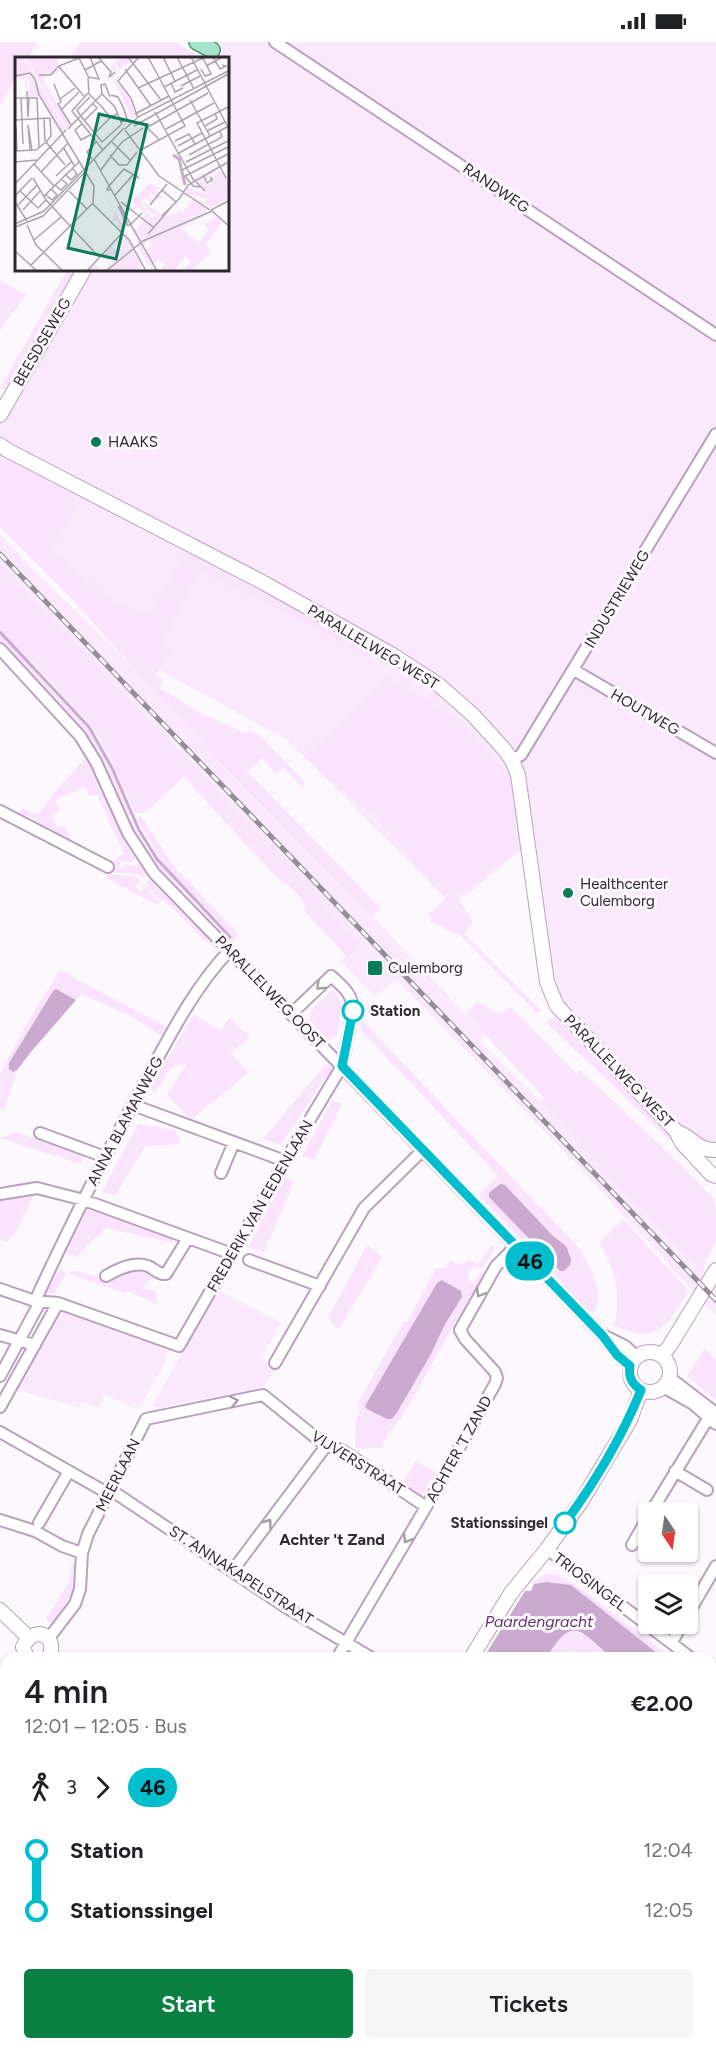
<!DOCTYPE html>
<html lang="en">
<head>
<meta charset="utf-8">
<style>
  body { margin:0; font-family:Figtree,sans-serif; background:#f6f6f6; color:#202124; height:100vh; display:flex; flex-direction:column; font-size:22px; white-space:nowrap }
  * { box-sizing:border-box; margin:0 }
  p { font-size:20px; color:#757577 }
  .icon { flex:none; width:33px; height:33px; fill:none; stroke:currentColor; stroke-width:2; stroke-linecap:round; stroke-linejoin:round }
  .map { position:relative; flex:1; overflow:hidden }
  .details { position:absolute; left:0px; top:1610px; width:717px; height:398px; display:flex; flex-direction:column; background:#fff; border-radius:18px 18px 0 0; box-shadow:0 2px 4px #0004 }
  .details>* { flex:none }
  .badge { padding:0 12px; border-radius:20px; font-size:21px; line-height:39px }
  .needle { width:39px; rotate:167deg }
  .buttons { position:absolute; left:638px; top:1460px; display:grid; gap:12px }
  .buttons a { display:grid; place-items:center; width:60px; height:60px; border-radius:6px; background:#fff; box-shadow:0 2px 4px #0004; font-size:30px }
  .map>.badge { position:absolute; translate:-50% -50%; box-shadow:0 0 0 3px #fff }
  .legs { display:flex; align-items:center; gap:9px; height:66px; padding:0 24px; font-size:20px }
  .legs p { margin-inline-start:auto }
  .summary { display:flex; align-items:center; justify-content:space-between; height:102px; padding:0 24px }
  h1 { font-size:33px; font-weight:600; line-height:45px }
  .button { display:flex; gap:12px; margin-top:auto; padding:12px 24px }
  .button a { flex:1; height:69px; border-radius:6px; background:#0b8043; color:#fff; font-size:24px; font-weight:600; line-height:69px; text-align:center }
  .button a+a { background:#f6f6f6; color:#202124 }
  ul { padding:0 24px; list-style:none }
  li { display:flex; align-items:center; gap:21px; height:60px; font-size:22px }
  li i { display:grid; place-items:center; width:9px; height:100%; margin:0 8px; background:currentColor }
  li i::after { content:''; width:15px; height:15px; margin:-8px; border:4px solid; border-radius:50%; background:#fff }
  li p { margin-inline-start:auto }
  li:first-child i { background:linear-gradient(#0000 50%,currentColor 0) }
  li:last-child i { background:linear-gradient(currentColor 50%,#0000 0) }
  .status { display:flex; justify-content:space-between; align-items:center; height:42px; padding:0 30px; background:#fff; direction:ltr }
  .status svg { height:16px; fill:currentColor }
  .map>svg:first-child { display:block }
  .built { fill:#fae8fd }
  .green { fill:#f9e3fd; fill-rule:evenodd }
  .water { fill:#cbaad0 }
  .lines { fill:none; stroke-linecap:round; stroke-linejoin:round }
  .stream { stroke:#cbaad0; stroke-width:3 }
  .street-casing { stroke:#b9a1bd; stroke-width:14 }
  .secondary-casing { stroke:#b9a1bd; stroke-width:16 }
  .primary-casing { stroke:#54967d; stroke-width:18 }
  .street { stroke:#fff; stroke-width:10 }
  .secondary { stroke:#fff; stroke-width:14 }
  .primary { stroke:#a4e4ca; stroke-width:15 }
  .rail-casing { stroke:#948d95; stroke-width:5 }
  .rail { stroke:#fdf8fd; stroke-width:3; stroke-dasharray:9; stroke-linecap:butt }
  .oneway { stroke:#a29ea3 }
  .line-1-casing { stroke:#fff; stroke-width:14 }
  .line-1 { stroke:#00becd; stroke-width:9 }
  .poi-dot { fill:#0a7c58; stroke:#fdf8fd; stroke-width:2 }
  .stop-1-dot { fill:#fff; stroke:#00becd; stroke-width:3 }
  .labels { text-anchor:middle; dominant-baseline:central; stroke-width:6; stroke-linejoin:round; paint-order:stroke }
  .street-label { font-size:15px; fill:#302732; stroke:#fdf8fd }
  .poi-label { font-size:15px; fill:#302732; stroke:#fdf8fd; text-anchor:start }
  .stop-label { font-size:15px; font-weight:bold; fill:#302732; stroke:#fdf8fd; text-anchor:start }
  .neighbourhood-label { font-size:16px; font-weight:bold; fill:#302732; stroke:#fdf8fd }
  .water-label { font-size:16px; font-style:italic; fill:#5f3566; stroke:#fdf8fd }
  .inset-river { fill:none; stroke:#cbaad0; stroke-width:3 }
  .inset-road { fill:none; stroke:#aba4ac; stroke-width:1.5 }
  .view { fill:#0a7c58; fill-opacity:0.15; stroke:#0a7c58; stroke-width:3 }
  .inset-edge { fill:none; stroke:#302732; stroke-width:3 }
</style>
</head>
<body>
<div class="status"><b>12:01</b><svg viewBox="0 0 49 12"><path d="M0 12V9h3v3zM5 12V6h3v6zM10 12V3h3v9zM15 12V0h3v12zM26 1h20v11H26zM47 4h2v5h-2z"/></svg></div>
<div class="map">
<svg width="716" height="2006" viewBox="0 0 716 2006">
  <rect width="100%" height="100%" fill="#fdf8fd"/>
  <!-- built -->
  <path class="built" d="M205,0H716V1103L709,1114L552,962L522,807L453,864L289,699L125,609L0,482V365L76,228H228V16H195Z
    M0,492L33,527L144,636L177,674L203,698V705L341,846L344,844L485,993L479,999L567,1085L622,1146L716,1244V1274L581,1127L397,938L374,954L340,919L358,901L320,864L317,852L97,624L0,521Z
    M218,1248L281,1281L261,1317L273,1324L275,1329L262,1346L155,1366L152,1364Z
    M59,1265L164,1303L167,1308L164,1322L140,1365L134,1366L105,1352L99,1366L82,1360L80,1366L16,1347Z
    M6,1753V1860L0,1856V1758Z"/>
  <!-- green -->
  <path class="green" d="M0,0H37L28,16H16V35L0,63Z
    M80,0H174L197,13L195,16H70Z
    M67,228L74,231L9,348L0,346Z
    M0,238L26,253L0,288Z
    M0,410L81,458L51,507L110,558L148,573L188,508L252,540L255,545V551L251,554L200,528L163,598L173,610L156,632L163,639L160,646L200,671L246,692L249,687L260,694L304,739L303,747L284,726L276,732L262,716L248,730L381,866L372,874L344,844L342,846L203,704V698L177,674L68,553L0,485Z
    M0,521L97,624L318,852L320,864L322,862L360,903L347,915L304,869C308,856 287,842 277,836L184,735L146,770L135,771L106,708L89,681L31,619L27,621C45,645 72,664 89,690C107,715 118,746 131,773L125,775L73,679L0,600Z
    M269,551L335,585L374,608L369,614L262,557Z
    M387,635L462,680L512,736L522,807L457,855L473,880L464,892L541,968L537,971L462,895L430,879L432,877L428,872L446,856L377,777L304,715Z
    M88,713L127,798L137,816L130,821L122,818L119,824L123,826L126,821L132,825L140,820L148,831L143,836C133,828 122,834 110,829L117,815L124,812L97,752L90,755L85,745L55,758L60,769L51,773L58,786L64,783L71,797L69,799L35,782L37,778L26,773L25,776L19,773L22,766L38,773L53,752Z
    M141,775L176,827L235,888L238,893L232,901C188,870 155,825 127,781L132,778C145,810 171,834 194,860C205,872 217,888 231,896V893L171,831L160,816L136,776Z
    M109,831C120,835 132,831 141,838L135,843L138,848L142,850L144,846L141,844L145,842L153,855L160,860L157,863L106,836Z
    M152,835L220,907L218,910L209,900L207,901L164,857L162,859L155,855L146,840Z
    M60,928L170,987L164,995L130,974L82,952L76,958L56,947L9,1021L13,1029L18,1027L4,1069L0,1067V1032L25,985Z
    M332,948L342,960L338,992L329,998L309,979L313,966Z
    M477,960L500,972L511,965L576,1031L580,1028L678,1120L714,1157L716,1169V1200L704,1224L703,1230L622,1146L541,1059L544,1056L465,971Z
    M194,973L220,989L229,976L250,995L231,1011L249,1030L191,1078L167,1053L186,1022L171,1025L155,1051L150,1045Z
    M555,974L679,1103L678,1106L546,980Z
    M361,977L578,1205C590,1223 605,1250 594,1271L588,1269L479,1153L498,1134L360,987Z
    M326,1022L333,1028L322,1040L281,1103L263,1097Z
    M332,1058L342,1062L314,1118L302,1114Z
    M138,1082L175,1088L181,1102L145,1104L115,1154L102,1150Z
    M16,1090L84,1112L81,1122L0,1096Z
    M284,1135L294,1139L264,1210L248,1206Z
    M36,1149L15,1192L7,1200L0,1198V1158L2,1156Z
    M87,1167L171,1194L173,1201L106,1186L76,1215L63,1211Z
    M623,1177L688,1248C678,1266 666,1293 642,1292C633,1291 623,1287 614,1284C622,1250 615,1230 600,1200Z
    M367,1203L382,1215L338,1288L328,1276Z
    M492,1203L495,1208L482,1226L473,1225L469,1229L468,1239L474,1242L482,1229L489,1228C459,1272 434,1318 409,1364C400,1378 387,1390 382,1406L362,1407L355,1405L356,1378L360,1370L358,1361L404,1279L407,1280L436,1226H444L450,1218L456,1222L465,1221L469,1218L478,1222ZM442,1238L450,1241L442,1288L398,1369L366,1364L437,1241Z
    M143,1226L157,1235L149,1238L144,1245L148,1248H155L158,1262L127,1249L126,1252L67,1231L53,1253L46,1249L60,1227L67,1231L76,1229L104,1236L120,1229Z
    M705,1306L716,1318V1359L687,1334Z
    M416,1419L436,1430L422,1454L402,1441Z
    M73,1520L77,1524L73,1550L52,1582L46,1577L68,1542Z
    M550,1531L564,1536L587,1551L670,1615H662L571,1543L546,1540L534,1542L533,1540L541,1534Z
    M572,1588L583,1592L611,1615C604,1615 596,1617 590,1615C577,1613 576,1601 563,1615L547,1616C554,1605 559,1592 572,1588Z
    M0,1678L6,1681V1748L0,1753Z"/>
  <!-- water -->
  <path class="water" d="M56,947L76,958L30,1011L18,1027L13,1030L9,1027V1021L53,949Z
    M500,1142L505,1143L552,1193L566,1204L571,1217L570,1223L564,1229H560L489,1155V1151Z
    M442,1238L461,1249L462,1255L444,1284L431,1312L398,1369L392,1377H387L367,1367L365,1364L437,1241Z
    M546,1540L571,1543L662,1615H611C579,1588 573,1572 547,1615H484L525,1549H531L534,1542Z"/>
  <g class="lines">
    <!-- stream -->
    <path class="stream" d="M0,590L89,685L112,726L139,788L157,817L230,895"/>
    <!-- street casing -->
    <g class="street-casing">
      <path id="street" d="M275,0L716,293
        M0,607L80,694L96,720L128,791L154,831L602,1293L617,1313L630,1324
        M574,628L716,711
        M512,718L521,713L716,392
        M0,769L108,825
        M133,1063L285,1119
        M40,1091L105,1115
        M221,1131L234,1100
        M0,1152L37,1146L84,1158L232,1212
        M249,1218L320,1244
        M106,1234C118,1227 134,1219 148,1224C155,1227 158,1233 166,1232L188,1196
        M0,1247L35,1259L58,1261L179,1304L285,1119L342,1024L353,969C353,952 343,945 331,934L291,972
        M35,1259C69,1185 105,1114 143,1043C169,996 192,948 229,909
        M0,1293L35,1303
        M605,1294L625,1304L636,1314
        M275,1321L364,1166L422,1109
        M0,1334L40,1260
        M669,1335L716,1371
        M663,1345L693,1362L716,1382
        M0,1365L58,1261
        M0,1390L109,1452
        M675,1429L707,1448
        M111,1448L287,1566L372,1616
        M651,1470L709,1375
        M0,1478L35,1489L62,1504L82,1511
        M39,1481L69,1429
        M632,1503L648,1475
        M547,1507L691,1616
        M233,1528L326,1404
        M687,1574L716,1524
        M49,1596L75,1562L80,1547L82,1511L88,1492L146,1377L263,1353L326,1404L342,1408L426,1465
        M672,1600L683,1581
        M337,1616L426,1465L495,1342L497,1336L495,1330L465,1297L460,1288L496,1224L515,1205
        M711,1631L716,1635
        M0,1647L6,1641
        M711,1722L716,1727
        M711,1830L716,1834
        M0,1876L6,1880
        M0,1978L6,1968
        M56,2001L62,2006
        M400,2001L403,2006
        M547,2001L554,2006
        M121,2006L123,2001
        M250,2006L255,2001
        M329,2006L334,2001
        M527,2006L534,2001"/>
    </g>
    <!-- secondary casing -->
    <g class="secondary-casing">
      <path id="secondary" d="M0,373L84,228
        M0,403L7,408L264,541L391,612L439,643L473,673L503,706L512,718L518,733L547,940L557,964L676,1089L682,1101L711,1132L716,1134
        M680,1091C695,1098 697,1108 716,1108
        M630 1330a20 20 0 1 1 40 0a20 20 0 1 1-40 0Z
        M662,1313L669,1305L716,1228
        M0,1568L28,1595
        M27,1616L23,1605C36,1579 60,1597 48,1616
        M471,1616L511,1551L547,1507L581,1460L630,1378L641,1348
        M171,2006L175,2001"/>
    </g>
    <!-- primary casing -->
    <g class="primary-casing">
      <path id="primary" d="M197,0L212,8"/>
    </g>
    <!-- street -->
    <use href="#street" class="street"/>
    <!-- secondary -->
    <use href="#secondary" class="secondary"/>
    <!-- primary -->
    <use href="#primary" class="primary"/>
    <!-- rail casing -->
    <g class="rail-casing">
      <path id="rail" d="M0,512L716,1258"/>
    </g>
    <!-- rail -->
    <use href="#rail" class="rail"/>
  </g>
  <!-- one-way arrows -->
  <defs><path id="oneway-chevron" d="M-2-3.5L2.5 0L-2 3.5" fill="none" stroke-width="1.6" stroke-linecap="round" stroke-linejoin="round" transform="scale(1.5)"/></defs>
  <g class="oneway">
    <use href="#oneway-chevron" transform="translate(320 944) rotate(136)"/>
    <use href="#oneway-chevron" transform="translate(480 1251) rotate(120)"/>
    <use href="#oneway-chevron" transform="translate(234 1359) rotate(-12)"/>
    <use href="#oneway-chevron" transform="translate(268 1481) rotate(-53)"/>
    <use href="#oneway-chevron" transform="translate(407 1497) rotate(121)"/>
  </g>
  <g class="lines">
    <!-- line-1 casing -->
    <g class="line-1-casing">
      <path id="line-1" d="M353,969L342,1024L602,1293L617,1313L630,1324C628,1335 632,1342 641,1348C622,1395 595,1440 565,1481"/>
    </g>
    <!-- line-1 -->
    <use href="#line-1" class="line-1"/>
  </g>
  <!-- markers -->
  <g class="poi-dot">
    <circle cx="96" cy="400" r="6"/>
    <circle cx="568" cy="851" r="6"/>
    <rect x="367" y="918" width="16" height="16" rx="3"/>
  </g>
  <g class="stop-1-dot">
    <circle cx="353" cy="969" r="10"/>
    <circle cx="565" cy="1481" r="10"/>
  </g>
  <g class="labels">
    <!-- street labels -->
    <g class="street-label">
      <text transform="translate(496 146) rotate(34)">RANDWEG</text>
      <text transform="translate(42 300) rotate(-60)">BEESDSEWEG</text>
      <text transform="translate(617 557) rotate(-59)">INDUSTRIEWEG</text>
      <text transform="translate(373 605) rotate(31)">PARALLELWEG WEST</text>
      <text transform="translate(645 670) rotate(30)">HOUTWEG</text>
      <text transform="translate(270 950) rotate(46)">PARALLELWEG OOST</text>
      <text transform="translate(619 1029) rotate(46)">PARALLELWEG WEST</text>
      <text transform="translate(125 1079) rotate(-62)">ANNA BLAMANWEG</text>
      <text transform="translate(260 1164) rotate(-60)">FREDERIK VAN EEDENLAAN</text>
      <text transform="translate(459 1407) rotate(-61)">ACHTER 'T ZAND</text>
      <text transform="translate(358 1421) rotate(32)">VIJVERSTRAAT</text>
      <text transform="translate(118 1433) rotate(-63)">MEERLAAN</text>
      <text transform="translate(241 1533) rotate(33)">ST. ANNAKAPELSTRAAT</text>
      <text transform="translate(590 1540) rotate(37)">TRIOSINGEL</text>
    </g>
    <!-- poi labels -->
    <g class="poi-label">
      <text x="108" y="400">HAAKS</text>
      <text x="580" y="842">Healthcenter<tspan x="580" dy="17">Culemborg</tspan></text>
      <text x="388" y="926">Culemborg</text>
    </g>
    <!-- stop labels -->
    <g class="stop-label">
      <text x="370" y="969">Station</text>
      <text x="548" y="1481" text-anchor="end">Stationssingel</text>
    </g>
    <!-- neighbourhood labels -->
    <g class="neighbourhood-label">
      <text x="332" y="1497">Achter 't Zand</text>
    </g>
    <!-- water labels -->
    <g class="water-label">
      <text x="539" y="1579">Paardengracht</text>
    </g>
  </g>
  <!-- overview -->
  <g transform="translate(15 15)">
    <rect width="214" height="214" fill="#fdf8fd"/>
    <path d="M0,0H8L51,73L47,76L25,39L14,41L13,32L5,33V41L4,33L0,34L10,32V22L14,33V24L13,21H0V7L5,4L0,5ZM10,0H43L44,15L27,21L55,68L52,72ZM95,0L99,4L111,0L116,5L106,11L101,24L115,42L121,59L109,68L108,67L107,65L112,62L99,31L113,61L112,62L108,67L117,62L99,24L105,14L100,5L102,17L97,22L92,20L100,15L95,11L100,5ZM203,109L193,119L195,123H186L193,129L204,113L210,120L214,118V142L195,151L181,142L190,145L192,142L169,136L172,130L192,138L179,121ZM135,126L147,132L138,133L148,140L142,143L136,135L133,138L139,144L138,146L129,140L126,144L132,156L138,160H144L132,153L128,145L147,158L151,154L149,160L163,155L160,147L167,156L178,141L193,153L124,186L115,170L121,173L129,164L125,161L131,158L123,150L118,154L115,151L122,150L117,144ZM90,138L120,189L90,214H73L80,207L87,214L91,212L95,208L86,200L96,208L103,194L93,204L88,199L99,186L97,190L101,194L107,189L103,185L112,183L106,179L110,176L103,170L102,163L96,166L100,157ZM196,156L208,165L190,189L196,194L177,214L169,212L176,204L171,200L158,214H142L138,208L145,213L150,207L144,202L138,208L134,204L135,201L130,192L138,188L135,183L127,190L133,203L141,214H137L122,189L141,178ZM195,157L201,160L189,167L194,173L183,186L166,171ZM118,192L127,210L123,214H92Z" fill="#f9e3fd" fill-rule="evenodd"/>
    <path class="inset-river" d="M158,98L164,102L170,128M104,149L113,169"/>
    <path class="inset-road" d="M83,0L96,15L94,20L100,15M113,0L146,43M148,0L160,24M162,0L179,32M176,0L215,74M198,0L205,12L211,9L207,8M64,1L73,19M191,9L208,0M42,10L66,0M44,10L69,39M110,12L136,49M186,12L190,19L196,17L188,1M70,13L86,4M24,18H36L42,11M0,19L15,16L20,22M73,20L74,37L87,50M73,20L84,22L75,0M20,22L24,38L79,129L78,147L114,183L131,214M156,26L160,35L168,31M39,27L46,45L43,47L56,68M166,29L185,19M149,30L182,13M123,31L188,1M12,34L13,60L14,41M73,36L57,54L88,93M87,37L100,50L107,68M87,37L86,28L90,27L95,40M96,38L103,40L109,52L112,62L106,65M0,41H23M6,41L8,87M22,41L24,90M45,42L60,31M175,43L195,79M87,50L95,60L102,57M46,53L64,35M140,55L178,122L190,134M120,57L154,39M65,58L87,85L107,67M65,58L62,53L75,40M123,61L116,41L103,24L124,0M29,62L30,84M0,63L35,61M70,63L82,51L77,46M125,64L144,82M67,67L60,73L66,83L75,78M119,69L215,16M190,69L202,62L200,56M1,70L2,94M131,71L193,36M53,72L87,37M110,72L123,60L215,13M151,72L199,46M110,73L144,119L195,153M192,74L210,65M80,76L96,60M160,84L174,77L180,87M31,85L50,108M97,85L116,104M163,89L187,76M48,90L60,110M15,93L13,68L17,93M0,94L21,93L31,85L36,79L35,61M124,94L170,69L133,0M162,97L212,70M95,98L104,108H112L122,95M174,98L207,80L205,74M77,102L72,95L81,85M79,102L142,214M0,105L22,103M171,105L215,83M19,107L39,129M167,113L215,89M85,114L107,85L128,71M26,115L53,86M50,117L56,123L62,117L58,112M41,119L57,104M189,119L192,126L197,123L196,120V124M18,121L31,143L85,201M211,121L182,66L215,49M0,127L51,73M40,128L46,133L52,127L46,122M185,130L178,129L170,119L215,96M96,133H92L94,129L109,112L124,121M147,133L161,145M5,134L23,151L31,143M54,134L72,152M31,138L37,143L42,138L36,132M100,138L118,118M0,139L17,121M29,139L64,105M164,142L173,128L215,104M0,145L12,164M106,145L138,170M3,148L22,128M135,148L152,127M8,153L25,134M196,153L215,170M196,153L215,143M147,159L164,142M0,167L29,154L109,71M12,168L21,188L48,214M114,169L127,156M0,170L28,159L70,115M133,177L158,148M19,183L46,160M0,194L22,214M16,208L78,146M72,214L107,176M91,214L128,184L197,154"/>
    <path class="view" d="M84,57L132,68L101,202L53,191Z"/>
    <rect width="214" height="214" class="inset-edge"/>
  </g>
</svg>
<div class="buttons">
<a><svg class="needle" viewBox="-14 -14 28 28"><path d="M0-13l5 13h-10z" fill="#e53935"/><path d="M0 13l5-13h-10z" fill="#757577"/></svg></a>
<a><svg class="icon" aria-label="layers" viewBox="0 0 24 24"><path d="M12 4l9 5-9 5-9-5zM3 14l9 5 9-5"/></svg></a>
</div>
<b class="badge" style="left:530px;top:1219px;background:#00becd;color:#111">46</b>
<section class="details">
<div class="summary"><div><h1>4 min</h1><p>12:01 – 12:05 · Bus</p></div><b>€2.00</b></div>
<div class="legs"><svg class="icon" aria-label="walk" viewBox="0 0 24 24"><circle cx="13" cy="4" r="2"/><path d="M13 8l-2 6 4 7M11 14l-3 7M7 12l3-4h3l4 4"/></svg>3<svg class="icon" aria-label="forward" viewBox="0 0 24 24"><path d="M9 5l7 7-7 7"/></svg><b class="badge" style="background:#00becd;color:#111">46</b></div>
<ul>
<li><i style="color:#00becd"></i><b>Station</b><p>12:04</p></li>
<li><i style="color:#00becd"></i><b>Stationssingel</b><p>12:05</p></li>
</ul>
<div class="button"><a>Start</a><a>Tickets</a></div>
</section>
</div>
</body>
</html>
